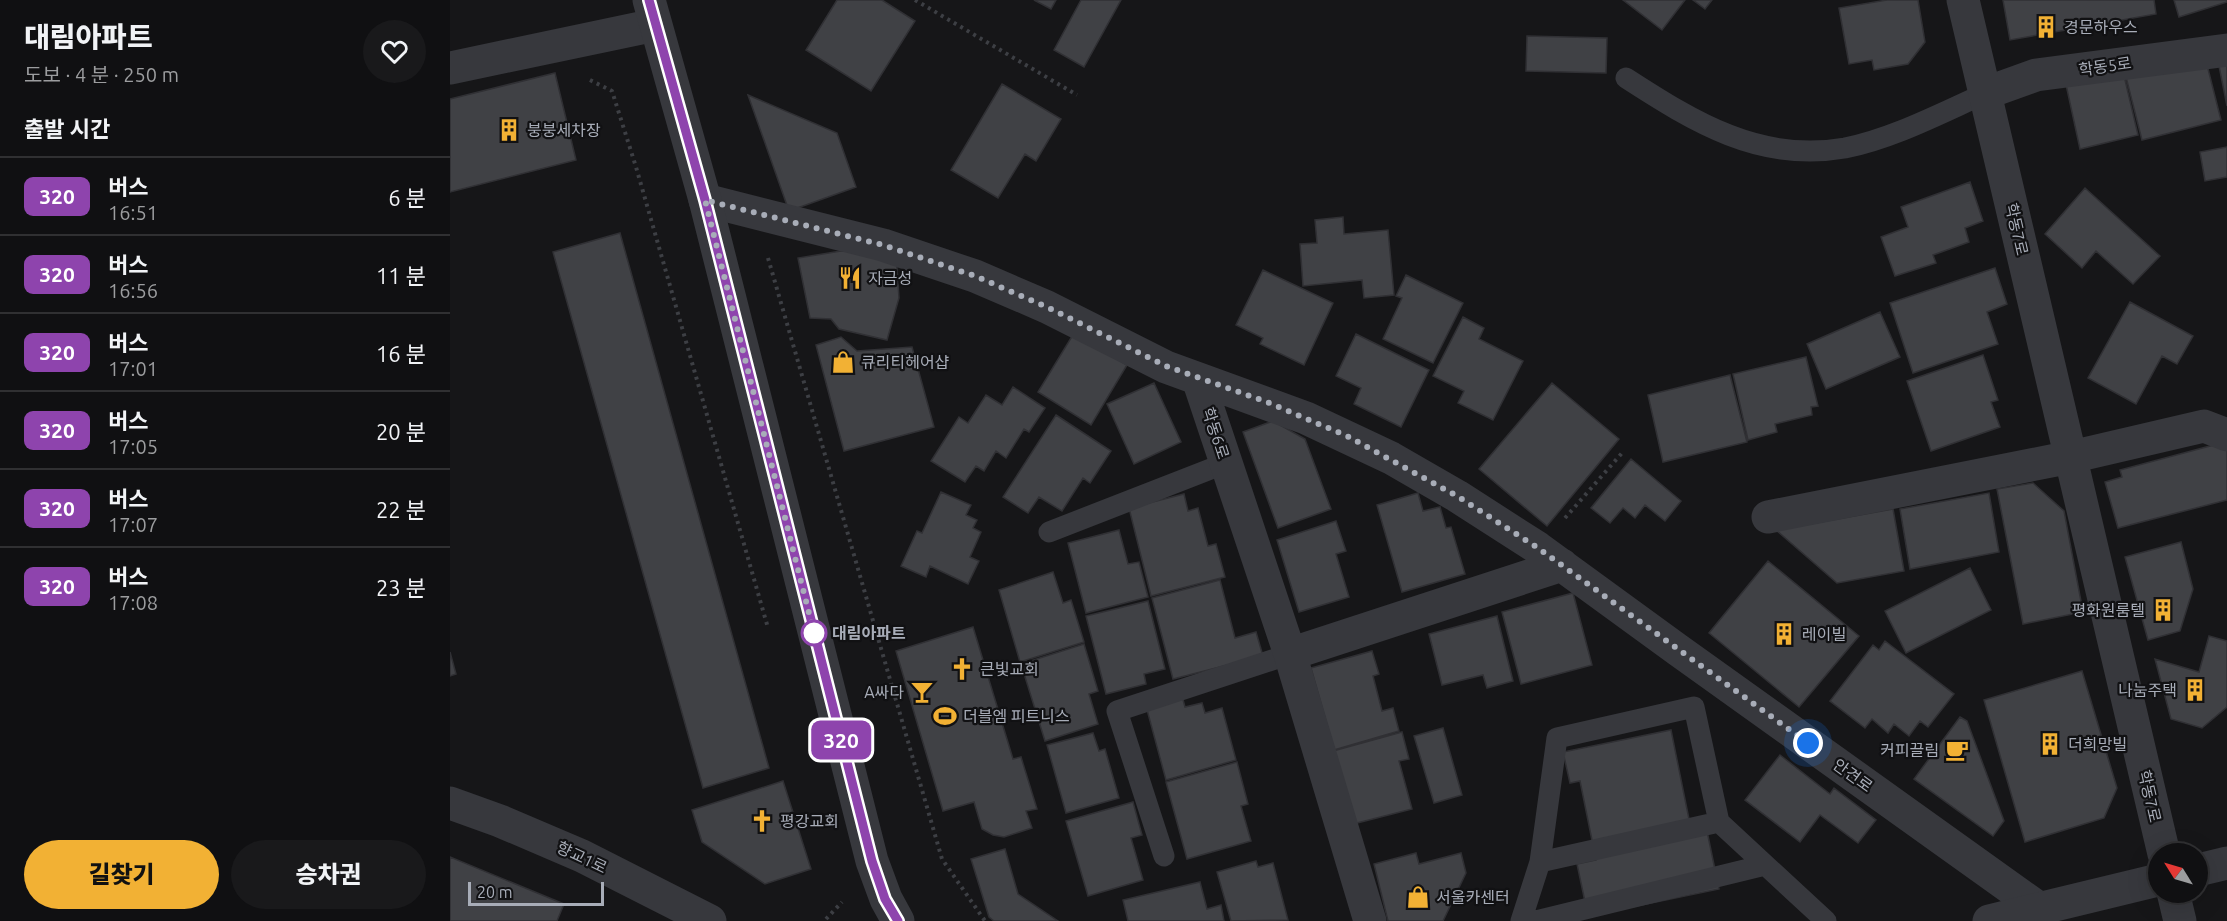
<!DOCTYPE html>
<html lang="ko">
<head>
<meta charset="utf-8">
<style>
  body { margin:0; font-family:Ubuntu,"Noto Sans KR",sans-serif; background:#19191b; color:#f1f3f6; height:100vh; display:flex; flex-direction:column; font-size:22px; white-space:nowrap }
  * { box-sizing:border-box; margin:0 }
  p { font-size:20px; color:#9c9d9f }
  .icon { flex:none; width:33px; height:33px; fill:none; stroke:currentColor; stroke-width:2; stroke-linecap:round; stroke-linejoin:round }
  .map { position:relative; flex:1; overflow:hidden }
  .side { display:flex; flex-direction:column; background:#101012; width:450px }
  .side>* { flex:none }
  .badge { padding:0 12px; border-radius:9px; font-size:21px; line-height:39px }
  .needle { width:39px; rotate:307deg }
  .buttons { position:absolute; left:1698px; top:843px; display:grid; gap:12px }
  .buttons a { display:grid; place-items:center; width:60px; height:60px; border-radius:50%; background:#101012; box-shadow:0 6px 24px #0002,0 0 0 2px #303032; font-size:30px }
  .scale { position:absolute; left:18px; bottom:15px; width:136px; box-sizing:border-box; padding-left:6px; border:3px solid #a8adb8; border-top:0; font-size:16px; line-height:21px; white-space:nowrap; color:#a8adb8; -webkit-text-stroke:4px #111113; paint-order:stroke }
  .you { position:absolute; width:30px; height:30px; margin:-15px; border:4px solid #fff; border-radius:50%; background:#1a73e8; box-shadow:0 0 0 9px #1a73e833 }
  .map>.badge { position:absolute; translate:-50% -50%; box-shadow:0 0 0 3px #fff }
  h2 { padding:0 24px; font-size:22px; line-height:54px }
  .round { display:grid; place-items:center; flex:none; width:63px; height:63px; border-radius:32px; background:#19191b }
  .overview { display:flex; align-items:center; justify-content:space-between; height:102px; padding:0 24px }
  h1 { font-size:28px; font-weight:800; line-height:45px }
  .cta { display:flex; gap:12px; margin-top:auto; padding:12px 24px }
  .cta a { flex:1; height:69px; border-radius:36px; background:#f2b134; color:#111; font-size:24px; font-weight:800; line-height:69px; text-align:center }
  .cta a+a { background:#19191b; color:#f1f3f6 }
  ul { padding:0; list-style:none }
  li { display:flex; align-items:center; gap:18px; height:78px; padding:0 24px; border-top:2px solid #303032 }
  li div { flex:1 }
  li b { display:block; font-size:22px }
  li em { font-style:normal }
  li .badge { min-width:66px; font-weight:700; text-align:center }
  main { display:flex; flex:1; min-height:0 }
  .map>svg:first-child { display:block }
  .building { fill:#404145; stroke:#303034; stroke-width:1.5 }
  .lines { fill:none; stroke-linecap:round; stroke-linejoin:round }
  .path { stroke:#3d3f44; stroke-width:4; stroke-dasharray:3 4.5; stroke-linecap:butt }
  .service { stroke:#37383d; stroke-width:21 }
  .minor { stroke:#37383d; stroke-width:33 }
  .tertiary { stroke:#37383d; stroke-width:33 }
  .line-casing { stroke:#fff; stroke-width:14 }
  .line { stroke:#8e44ad; stroke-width:9 }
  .walk { stroke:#a8adb8; stroke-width:6; stroke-dasharray:0 10.8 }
  .stop-dot { fill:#fff; stroke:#8e44ad; stroke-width:3 }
  .labels { text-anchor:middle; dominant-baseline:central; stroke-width:4.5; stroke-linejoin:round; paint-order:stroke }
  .poi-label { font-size:16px; fill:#a8adb8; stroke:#111113; text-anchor:start }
  .street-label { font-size:16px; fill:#a8adb8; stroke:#111113 }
  .stop-label { font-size:16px; font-weight:bold; fill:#a8adb8; stroke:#111113; text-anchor:start }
</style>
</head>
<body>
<main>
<section class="side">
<div class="overview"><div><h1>대림아파트</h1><p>도보 · 4 분 · 250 m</p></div><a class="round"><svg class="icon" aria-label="heart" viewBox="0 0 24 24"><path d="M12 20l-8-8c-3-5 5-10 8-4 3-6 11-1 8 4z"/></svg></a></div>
<h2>출발 시간</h2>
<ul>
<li><span class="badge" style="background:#8e44ad;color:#fff">320</span><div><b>버스</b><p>16:51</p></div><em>6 분</em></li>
<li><span class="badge" style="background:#8e44ad;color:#fff">320</span><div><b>버스</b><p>16:56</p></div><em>11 분</em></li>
<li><span class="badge" style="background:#8e44ad;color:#fff">320</span><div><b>버스</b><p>17:01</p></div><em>16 분</em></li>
<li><span class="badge" style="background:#8e44ad;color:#fff">320</span><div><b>버스</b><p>17:05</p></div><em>20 분</em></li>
<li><span class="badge" style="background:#8e44ad;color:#fff">320</span><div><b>버스</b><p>17:07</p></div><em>22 분</em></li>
<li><span class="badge" style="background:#8e44ad;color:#fff">320</span><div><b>버스</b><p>17:08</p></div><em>23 분</em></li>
</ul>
<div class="cta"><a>길찾기</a><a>승차권</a></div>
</section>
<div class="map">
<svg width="1777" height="921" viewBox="0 0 1777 921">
  <rect width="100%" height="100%" fill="#161618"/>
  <!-- building -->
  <path class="building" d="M387,0H432L465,21L421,91L356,50Z
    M584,0H606L601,9Z
    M631,0H671L634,67L604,50Z
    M1173,0H1235L1212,30Z
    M1243,0H1262L1255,9Z
    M1437,0H1468L1475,42L1458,64L1424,70L1422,60L1399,64L1389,8Z
    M1553,0H1704L1706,14L1560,40Z
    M1724,0H1777V2L1729,17Z
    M1077,36L1157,38L1156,73L1076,71Z
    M1755,57L1771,120L1692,140L1676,77Z
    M1777,64V106L1769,66Z
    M1672,67L1688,135L1630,149L1615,80Z
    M105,73L126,160L0,192V99Z
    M552,84L611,119L586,161L575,154L548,198L501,170Z
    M298,95L387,133L406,187L339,211Z
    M1777,147V177L1755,181L1750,152Z
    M1520,182L1533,221L1515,228L1519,242L1483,255L1486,263L1445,276L1431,237L1458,227L1451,207Z
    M1635,188L1710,256L1683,284L1646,251L1632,268L1595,234Z
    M893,217L894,234L938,230L944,295L914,298L912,280L853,286L850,244L867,243L865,220Z
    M170,233L319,768L253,788L103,252Z
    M391,251L446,254L449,298L437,340L389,329L381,319L360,318L348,258Z
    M1545,268L1557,304L1537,312L1548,344L1463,373L1440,303Z
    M813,270L883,303L854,365L810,344L813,338L786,325Z
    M956,275L1013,303L983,363L933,339L952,298L946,296Z
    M1680,302L1743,336L1727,364L1712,356L1686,404L1638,378Z
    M1430,312L1450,357L1376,389L1357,344Z
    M1013,317L1034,328L1029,339L1073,361L1043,420L1008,403L1014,391L983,376Z
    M624,333L677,365L641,425L588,392Z
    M906,334L979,370L951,427L904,404L911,388L886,376Z
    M391,337L407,351L462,347L484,427L394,451L366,345Z
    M1533,355L1548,400L1541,402L1550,427L1481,451L1457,381Z
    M1356,357L1368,406L1361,407L1362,415L1325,424L1327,432L1298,440L1283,374Z
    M1280,375L1297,442L1213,462L1198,395Z
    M704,383L731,442L684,464L657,404Z
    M1102,383L1169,439L1097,526L1029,469Z
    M563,387L595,408L579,432L574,429L556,458L546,451L534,471L526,466L515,482L481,461L509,417L518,423L536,395L552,405Z
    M606,415L661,451L640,483L633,478L612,511L589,497L578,513L553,497Z
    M823,421L855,439L881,509L828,528L793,432Z
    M1775,442L1777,451V500L1668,528L1655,482L1672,477L1670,470Z
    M1181,459L1231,501L1215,521L1195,505L1185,518L1173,508L1160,523L1141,508Z
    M1583,483L1614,511L1633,612L1573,624L1547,489Z
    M491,492L521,505L516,515L527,520L523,528L531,532L520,557L529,561L518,584L480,566L476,577L451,566L467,531L472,533Z
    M968,493L973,511L990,507L996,528L1001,527L1015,574L952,592L927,505Z
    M1539,493L1549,552L1460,569L1450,509Z
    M734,494L738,511L748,508L758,546L766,544L775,577L701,596L679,508Z
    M1443,509L1454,571L1387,583L1326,530Z
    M886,521L896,551L886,554L899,597L849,612L827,540Z
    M669,530L678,564L689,562L698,597L636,613L618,543Z
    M1731,542L1743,589L1730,631L1698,640L1675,557Z
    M1318,561L1409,636L1349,707L1259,633Z
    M1520,568L1541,610L1456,653L1435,611Z
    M603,572L613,603L621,600L634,642L570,662L549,590Z
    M770,580L785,638L806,632L813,656L723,679L702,598Z
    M1123,593L1142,665L1071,684L1052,612Z
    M698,601L715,669L694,674L696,684L656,694L636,616Z
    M1047,616L1063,681L1037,688L1033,675L992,685L979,634Z
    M523,627L563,759L571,757L587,809L576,811L582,828L554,837L543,835L532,829L524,802L493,811L446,651Z
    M1759,636L1777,641V707L1752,728L1721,719L1705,659L1749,672Z
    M1435,641L1504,694L1478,727L1470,721L1459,736L1444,724L1438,733L1422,719L1415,728L1380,701L1423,645L1429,650Z
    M634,644L648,691L639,694L648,724L595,741L571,664Z
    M922,651L929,674L923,676L932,711L943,708L949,731L884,750L861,668Z
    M0,652L6,674L0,676Z
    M1632,671L1667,788L1654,818L1575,842L1534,700Z
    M732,696L735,707L752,703L755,713L772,708L786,760L716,780L696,706Z
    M1510,717L1517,721L1554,821L1543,836L1464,779Z
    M993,728L1012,795L984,803L964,736Z
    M1221,730L1242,834L1257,831L1269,889L1138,916L1127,864L1146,860L1130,781L1120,783L1113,752Z
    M952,732L959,759L949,761L962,809L903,824L883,751Z
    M643,733L649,751L655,749L669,798L616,813L597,745Z
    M1330,755L1380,794L1384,788L1426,820L1408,843L1370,815L1350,842L1295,800Z
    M787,762L798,804L791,806L801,841L737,859L716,782Z
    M333,781L361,869L315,884L252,842L242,810Z
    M683,802L692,835L681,838L693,880L638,896L616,821Z
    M555,849L568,894L608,921H544L539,917L521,859Z
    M966,853L969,864L1011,853L1016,873L993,921H938L924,864Z
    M0,857L114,904L107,921H0Z
    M806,861L808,867L823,863L838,920L781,921L767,872Z
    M750,882L757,909L771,905L774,921H678L673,900Z"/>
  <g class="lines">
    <!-- path -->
    <path class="path" d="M465,0L627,95
      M140,80L162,91L186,167L318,628
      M318,258L492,859L535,921
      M1115,518L1172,453
      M376,919L392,902"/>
    <!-- service -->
    <path class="service" d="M1176,78C1244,122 1310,163 1395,148C1444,138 1491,113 1536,93
      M599,532L776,463
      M714,856L667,711L840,654
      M1090,862L1107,738L1244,707L1269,822
      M1071,921L1090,862L1269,822L1376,921
      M1086,921L1315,865"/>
    <!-- minor -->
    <path class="minor" d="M1513,0L1714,854
      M0,68L205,25
      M1536,93L1586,75L1777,50
      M255,200L433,245L525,276L597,307L716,367L856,418L941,458L1007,496L1088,548L1228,650L1590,909
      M748,379L840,654L920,921
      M1318,517L1621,457L1754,426L1777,435
      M840,654L1112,565
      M0,803L50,821L132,856L260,921
      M1723,892L1730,921"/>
    <!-- tertiary -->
    <path class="tertiary" d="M199,0L255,200L422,861L436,899L448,921
      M1748,870L1777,863
      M1539,921L1708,880"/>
  </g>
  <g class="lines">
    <!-- line casing -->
    <g class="line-casing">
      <path id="line" d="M199,0L255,200L422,861L435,899L448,921"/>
    </g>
    <!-- line -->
    <use href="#line" class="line"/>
    <!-- walk -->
    <path class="walk" d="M364,633L255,200L433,245L525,276L597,307L716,366L817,402L897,436L1007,496L1088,548L1358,743"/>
  </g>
  <!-- icons -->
  <defs>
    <g id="building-bare" transform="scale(1.8)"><path d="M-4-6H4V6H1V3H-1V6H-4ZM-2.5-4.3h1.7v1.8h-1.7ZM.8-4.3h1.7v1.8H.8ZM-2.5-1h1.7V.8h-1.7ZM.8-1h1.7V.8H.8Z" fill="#f2b134" stroke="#111113" stroke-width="2.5" paint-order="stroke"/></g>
    <g id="restaurant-bare" transform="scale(1.8)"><path d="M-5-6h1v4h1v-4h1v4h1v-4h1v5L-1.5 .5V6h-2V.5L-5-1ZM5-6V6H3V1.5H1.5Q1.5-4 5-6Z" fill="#f2b134" stroke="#111113" stroke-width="2.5" paint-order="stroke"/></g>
    <g id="shop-bare" transform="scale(1.8)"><path d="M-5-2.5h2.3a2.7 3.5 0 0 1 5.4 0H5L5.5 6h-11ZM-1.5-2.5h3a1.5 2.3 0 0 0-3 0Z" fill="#f2b134" stroke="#111113" stroke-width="2.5" paint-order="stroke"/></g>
    <g id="church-bare" transform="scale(1.8)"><path d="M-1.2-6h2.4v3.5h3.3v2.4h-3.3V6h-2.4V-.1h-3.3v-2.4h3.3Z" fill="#f2b134" stroke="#111113" stroke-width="2.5" paint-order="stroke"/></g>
    <g id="bar-bare" transform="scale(1.8)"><path d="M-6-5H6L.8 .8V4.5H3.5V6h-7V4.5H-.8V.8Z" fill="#f2b134" stroke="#111113" stroke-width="2.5" paint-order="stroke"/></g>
    <g id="stadium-bare" transform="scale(1.8)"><path d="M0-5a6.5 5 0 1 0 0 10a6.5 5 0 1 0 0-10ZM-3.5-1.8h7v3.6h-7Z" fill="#f2b134" stroke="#111113" stroke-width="2.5" paint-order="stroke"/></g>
    <g id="cafe-bare" transform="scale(1.8)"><path d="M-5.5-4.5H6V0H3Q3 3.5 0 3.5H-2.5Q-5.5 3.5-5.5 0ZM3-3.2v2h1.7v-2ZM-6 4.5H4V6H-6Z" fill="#f2b134" stroke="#111113" stroke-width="2.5" paint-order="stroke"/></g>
  </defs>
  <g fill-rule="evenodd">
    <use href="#building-bare" x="1596" y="27"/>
    <use href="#building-bare" x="59" y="130"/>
    <use href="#restaurant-bare" x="400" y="278"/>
    <use href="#shop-bare" x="393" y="362"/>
    <use href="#building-bare" x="1713" y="610"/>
    <use href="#building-bare" x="1334" y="634"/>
    <use href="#church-bare" x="512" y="669"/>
    <use href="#building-bare" x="1745" y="690"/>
    <use href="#bar-bare" x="472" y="692"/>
    <use href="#stadium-bare" x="495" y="716"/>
    <use href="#building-bare" x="1600" y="744"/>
    <use href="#cafe-bare" x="1507" y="750"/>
    <use href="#church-bare" x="312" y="821"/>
    <use href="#shop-bare" x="968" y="897"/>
  </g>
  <!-- markers -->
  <circle class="stop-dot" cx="364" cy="633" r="12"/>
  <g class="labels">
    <!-- poi labels -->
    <g class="poi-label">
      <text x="1614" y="27">경문하우스</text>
      <text x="77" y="130">붕붕세차장</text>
      <text x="418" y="278">자금성</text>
      <text x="411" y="362">큐리티헤어샵</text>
      <text x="1695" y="610" text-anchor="end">평화원룸텔</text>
      <text x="1352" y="634">레이빌</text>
      <text x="530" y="669">큰빛교회</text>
      <text x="1727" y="690" text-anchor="end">나눔주택</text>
      <text x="454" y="692" text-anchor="end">A싸다</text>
      <text x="513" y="716">더블엠 피트니스</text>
      <text x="1618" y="744">더희망빌</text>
      <text x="1489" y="750" text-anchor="end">커피끌림</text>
      <text x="330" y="821">평강교회</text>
      <text x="986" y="897">서울카센터</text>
    </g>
    <!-- street labels -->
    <g class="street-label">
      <text transform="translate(1655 66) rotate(-8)">학동5로</text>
      <text transform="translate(1567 229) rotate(77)">학동7로</text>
      <text transform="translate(766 433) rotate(72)">학동6로</text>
      <text transform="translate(1403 775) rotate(36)">안견로</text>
      <text transform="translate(1700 796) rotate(77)">학동7로</text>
      <text transform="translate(132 857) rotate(25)">향교1로</text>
    </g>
    <!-- stop labels -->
    <g class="stop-label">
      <text x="382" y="633">대림아파트</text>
    </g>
  </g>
</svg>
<div class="buttons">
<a><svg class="needle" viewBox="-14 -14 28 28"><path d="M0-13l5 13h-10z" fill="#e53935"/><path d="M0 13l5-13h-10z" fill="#9c9d9f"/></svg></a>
</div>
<div class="scale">20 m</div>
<div class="you" style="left:1358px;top:743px"></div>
<b class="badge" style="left:391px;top:740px;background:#8e44ad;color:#fff">320</b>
</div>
</main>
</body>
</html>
